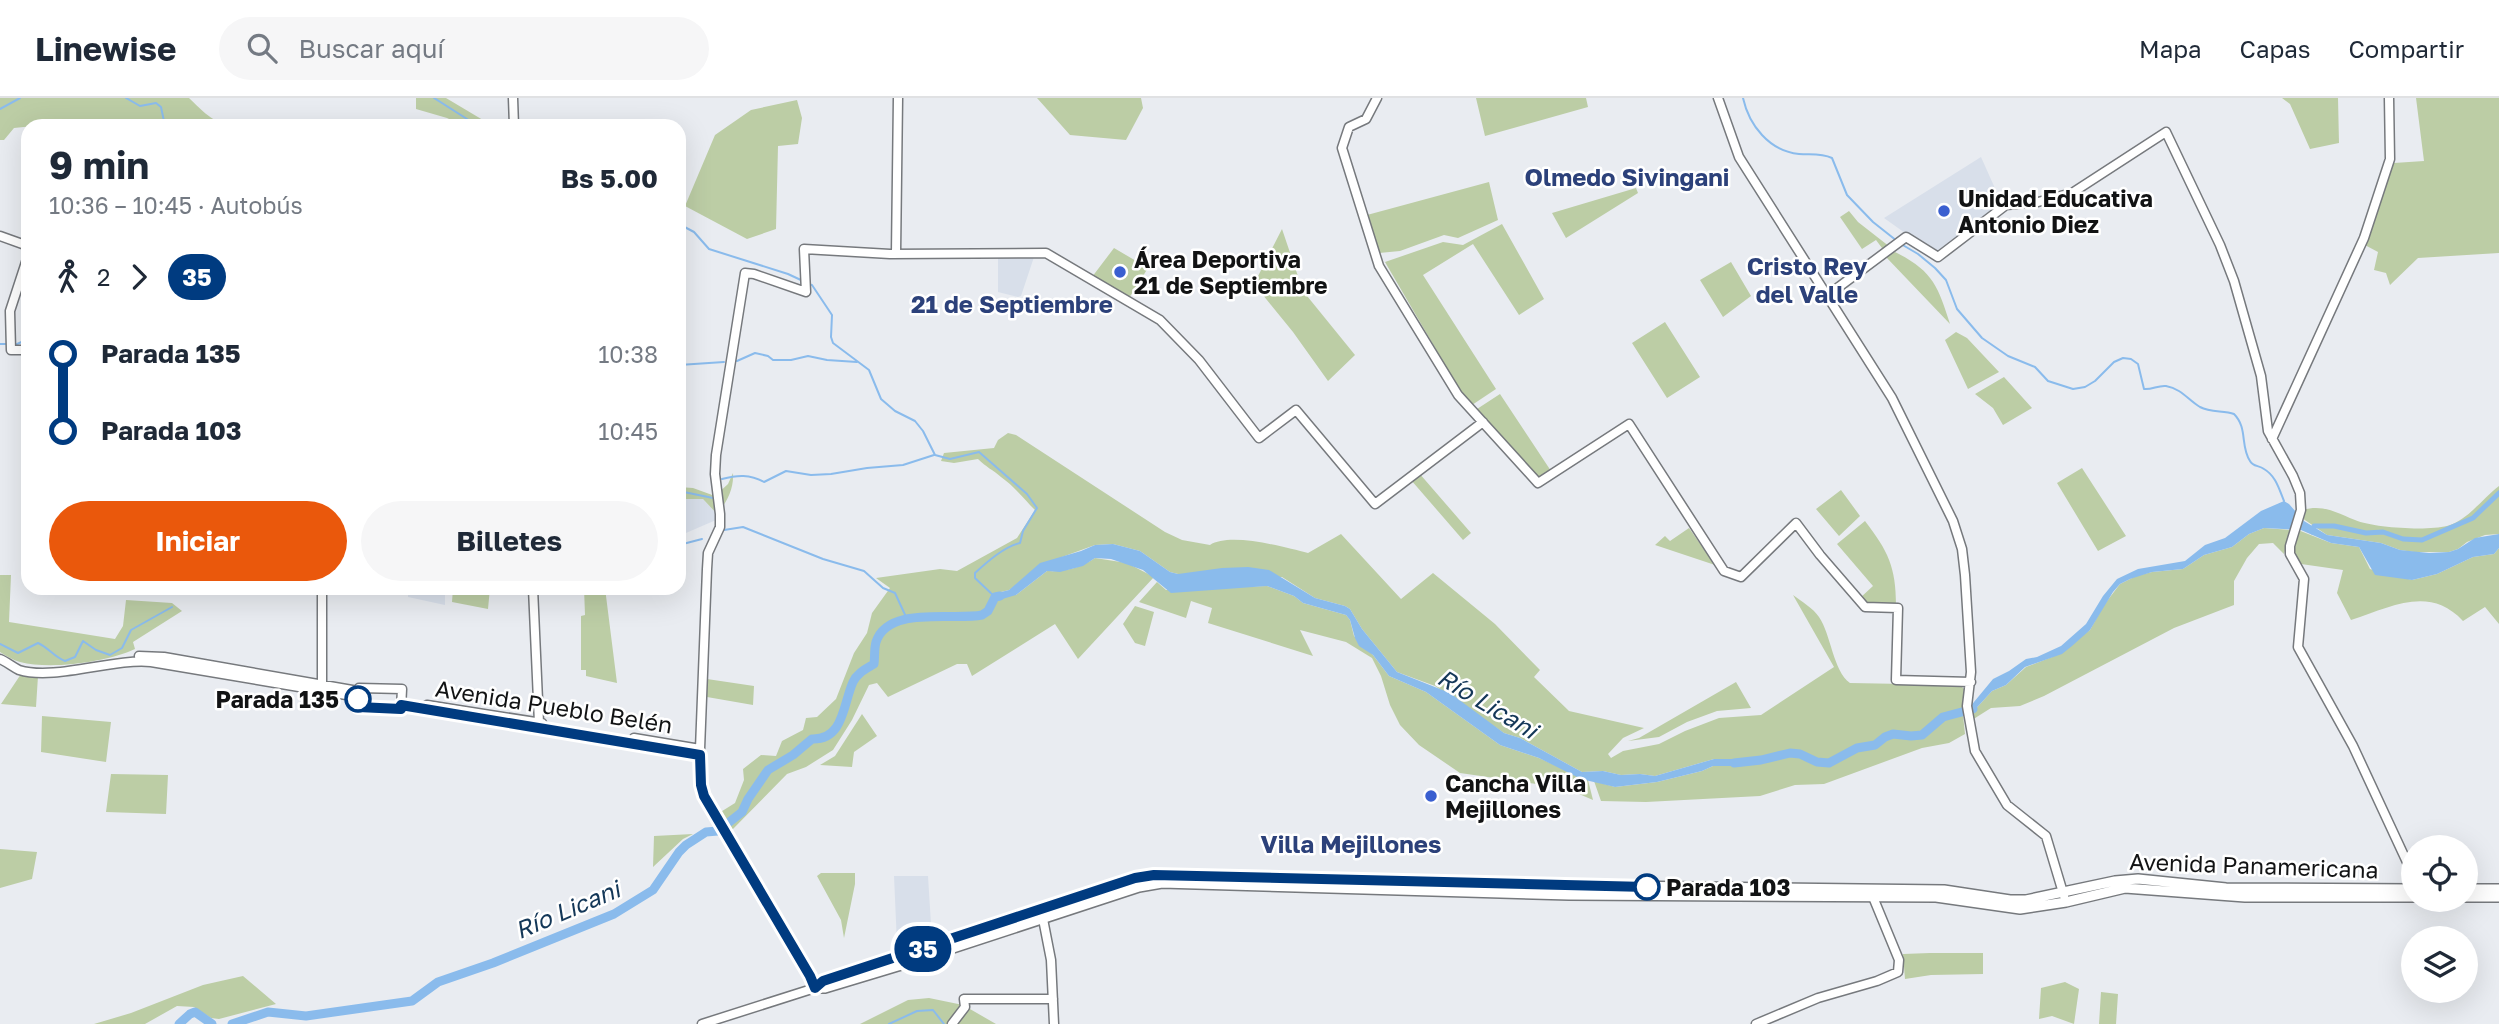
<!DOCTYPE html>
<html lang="es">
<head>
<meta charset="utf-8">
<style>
  body { margin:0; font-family:"Golos Text",sans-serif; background:#f6f6f7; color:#1f2937; height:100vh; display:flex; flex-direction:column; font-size:26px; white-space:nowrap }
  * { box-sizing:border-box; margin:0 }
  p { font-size:23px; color:#747a83 }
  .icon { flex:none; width:38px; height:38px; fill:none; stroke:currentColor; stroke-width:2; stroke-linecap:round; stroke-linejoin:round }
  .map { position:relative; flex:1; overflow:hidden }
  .side { position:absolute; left:21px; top:21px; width:665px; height:476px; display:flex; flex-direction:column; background:#fff; border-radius:21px; box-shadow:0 7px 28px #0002 }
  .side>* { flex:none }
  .badge { padding:0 14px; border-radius:23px; font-size:24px; line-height:46px }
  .tools { position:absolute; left:2401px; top:737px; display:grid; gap:14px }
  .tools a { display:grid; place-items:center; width:77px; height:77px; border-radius:50%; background:#fff; box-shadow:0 7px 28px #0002; font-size:35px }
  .map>.badge { position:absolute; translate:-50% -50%; box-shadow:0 0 0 4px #fff }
  .legs { display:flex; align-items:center; gap:10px; height:77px; padding:0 28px; font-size:23px }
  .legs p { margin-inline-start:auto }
  .summary { display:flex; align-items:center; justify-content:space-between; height:119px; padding:0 28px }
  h1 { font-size:38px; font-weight:700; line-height:52px }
  .cta { display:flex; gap:14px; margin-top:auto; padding:14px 28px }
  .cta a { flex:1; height:80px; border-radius:42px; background:#ea580c; color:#fff; font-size:28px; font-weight:700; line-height:80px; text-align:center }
  .cta a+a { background:#f6f6f7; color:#1f2937 }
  ul { padding:0 28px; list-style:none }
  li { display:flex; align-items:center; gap:24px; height:77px; font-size:26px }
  li i { display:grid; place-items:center; width:10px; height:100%; margin:0 9px; background:currentColor }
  li i::after { content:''; width:18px; height:18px; margin:-9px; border:5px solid; border-radius:50%; background:#fff }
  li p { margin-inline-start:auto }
  li:first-child i { background:linear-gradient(#0000 50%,currentColor 0) }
  li:last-child i { background:linear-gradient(currentColor 50%,#0000 0) }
  header { display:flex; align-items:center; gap:42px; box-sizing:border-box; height:98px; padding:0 35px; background:#fff; border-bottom:2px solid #e0e1e3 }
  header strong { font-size:33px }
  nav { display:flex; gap:38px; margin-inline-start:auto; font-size:24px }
  .search { width:490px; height:63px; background:#f6f6f7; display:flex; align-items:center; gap:18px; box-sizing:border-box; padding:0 24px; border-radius:38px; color:#747a83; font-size:26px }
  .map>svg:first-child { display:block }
  .built { fill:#d8dfea }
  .green { fill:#bccda5 }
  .water { fill:#8abbec }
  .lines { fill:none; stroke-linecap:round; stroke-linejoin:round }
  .stream { stroke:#8abbec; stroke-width:2 }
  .canal { stroke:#8abbec; stroke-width:5 }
  .river { stroke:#8abbec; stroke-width:9 }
  .secondary-casing { stroke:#76797d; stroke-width:11 }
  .primary-casing { stroke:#76797d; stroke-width:12 }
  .secondary { stroke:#fff; stroke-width:8 }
  .primary { stroke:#fff; stroke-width:9 }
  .line-1-casing { stroke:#fff; stroke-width:16 }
  .line-1 { stroke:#003b80; stroke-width:10 }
  .poi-dot { fill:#3a5fd0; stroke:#fff; stroke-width:2.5 }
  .stop-1-dot { fill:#fff; stroke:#003b80; stroke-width:3.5 }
  .labels { text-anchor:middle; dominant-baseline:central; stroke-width:5; stroke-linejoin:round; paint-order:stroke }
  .poi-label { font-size:23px; font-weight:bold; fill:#121314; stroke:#fff; text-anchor:start }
  .stop-label { font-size:23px; font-weight:bold; fill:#121314; stroke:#fff; text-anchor:end }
  .street-label { font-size:23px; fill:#121314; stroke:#fff }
  .neighbourhood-label { font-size:24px; font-weight:bold; fill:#2c417a; stroke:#fff }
  .water-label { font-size:24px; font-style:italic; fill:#133758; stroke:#fff }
</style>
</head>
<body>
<header>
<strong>Linewise</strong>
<div class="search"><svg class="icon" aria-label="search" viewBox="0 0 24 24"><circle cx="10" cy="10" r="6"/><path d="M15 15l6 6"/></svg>Buscar aquí</div>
<nav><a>Mapa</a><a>Capas</a><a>Compartir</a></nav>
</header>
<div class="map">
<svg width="2499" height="926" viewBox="0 0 2499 926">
  <rect width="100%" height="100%" fill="#e9ecf1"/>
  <!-- built -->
  <path class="built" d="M1981,59L2002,106L1936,157L1884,120Z
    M998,159H1034L1021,198L1018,199L998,194Z
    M679,401H703L717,416L716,422L679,438Z
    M408,490H445V507L408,499Z
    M894,778H928L932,842L897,846Z"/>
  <!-- green -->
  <path class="green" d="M0,0H189C211,21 214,26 245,28H80L73,24L14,30L4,42H0Z
    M416,0H446L493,28H463L447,20L416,11Z
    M1037,0H1141L1143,10L1126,42L1070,37Z
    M1476,0H1586L1588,9L1485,38Z
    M2282,0H2338L2339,45L2310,51L2290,6Z
    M2416,0H2499V155L2418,160L2390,187L2386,175L2374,172L2378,154L2363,146L2394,65L2424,63Z
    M797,2L802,20L798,46L778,48L776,131L747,141L685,108L715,37L751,12Z
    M1489,84L1498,122L1458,140L1444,137L1400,153L1379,155L1367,117Z
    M1636,90L1638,95L1566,140L1552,115Z
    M1849,113L1858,124L1890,149L1885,154L1876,142L1862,151L1840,119Z
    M1502,126L1544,201L1519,217L1473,146L1423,177L1496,291L1472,307L1459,291L1385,164L1443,144L1463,147Z
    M1282,131L1303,193L1355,257L1328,283L1293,234L1254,186Z
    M1114,150L1148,170L1129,200L1092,179Z
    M1895,154C1933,173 1938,188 1950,226L1886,159Z
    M1731,164L1751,198L1723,219L1700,182Z
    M1665,224L1700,279L1667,300L1632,245Z
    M1956,234L1967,240L1999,274L1968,291L1945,242Z
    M2004,279L2032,310L2003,327L1993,310L1975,296Z
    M1500,296L1551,373L1539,380L1477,311Z
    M1008,335L1016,337L1165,434L1182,442L1210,447C1230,434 1284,449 1308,455L1341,436L1401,501L1433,475L1495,526L1540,572L1534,579L1569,613L1644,630L1623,640L1608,656L1611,660L1623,653L1659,646L1685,633L1719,620L1761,617L1834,569L1793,497C1801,503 1813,510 1819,519C1831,536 1833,573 1850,585L1960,587L1964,591L1962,608L1965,636L1949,645L1922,650L1824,686L1795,687L1760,698L1646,704L1601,703L1594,683L1615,689L1657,684L1702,673L1713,668H1731L1746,664L1743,661H1714L1655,678L1640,676L1621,677L1603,673L1582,674L1520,640L1504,635L1435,588L1397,574L1362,531L1350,511L1345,508L1315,500L1282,479L1178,476L1170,474L1140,453L1113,446L1095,447L1062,459L1009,492L997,495L1016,497L1047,473C1065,474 1080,470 1095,460L1127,465L1154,479L1078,561L1055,526L972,578L967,566H957L888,599L877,585L869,587L852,622L833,652L806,669L787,676L731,733L719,715L735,705L744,682L743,671L761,657L776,658L782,643L803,632L806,620L817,619L836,601L854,555L867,535L872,515L890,490L876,480L940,471L957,473L1017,440L1035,412C1024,401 1014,388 1001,379C993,372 986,369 978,361L954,365L941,363L944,355L994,350L998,342Z
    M2082,370L2126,438L2098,453L2057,385Z
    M733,375C734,391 727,404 717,416L703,401H679V389L693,390L715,398L728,386Z
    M1419,375L1471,435L1463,442L1411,382Z
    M2499,388V436L2485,437L2467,444L2458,451L2449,454H2414L2400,452L2381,445L2327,437L2302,420L2303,412C2323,406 2337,415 2355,422C2374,430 2427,433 2447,428C2467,423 2483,400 2499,388Z
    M1841,392L1860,418L1839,438L1816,411Z
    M1865,423C1888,453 1896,469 1896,507L1865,506L1860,500L1873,488L1837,446Z
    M1689,430L1715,467L1655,447L1665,438L1670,443Z
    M2264,430L2291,432L2284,456L2273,445L2259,446L2247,460L2234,483V507L2174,530L2044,598L2020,608L1991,610L1972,622L1970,617L1992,593L2006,587L2026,569L2052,559L2090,532L2104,507L2120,486L2136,478L2152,474L2183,471L2204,457L2232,449L2249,436Z
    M2298,432L2331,445L2359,449L2370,471L2412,482L2437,476L2473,459L2494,456L2499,450V526L2485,509L2463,523C2429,487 2392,509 2351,522L2337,495L2343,472L2294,465L2292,450Z
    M0,477H11L9,524L115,541L123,528L126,502L172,505L182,513L133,544L135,551C107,564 51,572 20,564C13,562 6,558 0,554Z
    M1157,484L1166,492L1267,488L1294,498L1303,505L1346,517L1350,522L1354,538L1373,557L1389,578L1426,594L1500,647L1539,660L1588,682L1593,702L1565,690L1460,675L1419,647L1400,627L1390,607L1381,578L1372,560L1346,544L1300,532L1313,558L1208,525L1212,510L1191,503L1186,520L1139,504Z
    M453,490H490L488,511L452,504Z
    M584,490H605L617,585L586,578V572H581V518L585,517Z
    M1135,508L1154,514L1145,548L1135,545L1123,526Z
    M21,576L38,578L36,609L1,606Z
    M707,581L754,588L753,607L707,599Z
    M1736,584L1751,610L1717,613L1687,624L1659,639L1628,643L1639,640Z
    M862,616L877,638L854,654L852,669L820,667L835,658Z
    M42,618L111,624L106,664L41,654Z
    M111,676L168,677L166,716L106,714Z
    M693,736L683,741L653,769L654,738Z
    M0,751L37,754L32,781L0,790Z
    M821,775H855V786L844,840L841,822L817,778Z
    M1930,855H1983V876L1931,877L1905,881L1903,856Z
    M243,878L276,906L219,921L211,920L194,909L177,908L145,926H94L131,915L203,887Z
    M2065,884L2079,891L2074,926L2052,918L2039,921L2041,890Z
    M2101,894L2118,896L2116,926H2099Z
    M929,900L963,907L996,926H860L908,902Z"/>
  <!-- water -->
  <path class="water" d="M2284,403L2289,406L2304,423L2327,437L2381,445L2400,452L2429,455L2449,454L2458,451L2475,440L2499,436V450L2494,456L2473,459L2437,476L2412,482L2375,477L2359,449L2331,445L2301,432L2264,430L2249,436L2232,449L2204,457L2183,471L2152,474L2130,481L2120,486L2113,494L2090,532L2072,548L2062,556L2025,569L2006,587L1992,593L1970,617L1969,610L1993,581L2009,573L2026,561L2037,559L2061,548L2086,526L2103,498L2117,481L2138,471L2185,463L2205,447L2225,440L2261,413Z
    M1113,446L1140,453L1170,474L1178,476L1222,470L1248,469L1269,472L1315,500L1345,508L1350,511L1362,531L1397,574L1450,595L1504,635L1520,640L1582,674L1603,673L1621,677L1640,676L1655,678L1714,661H1744L1747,665L1731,668H1713L1702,673L1657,684L1615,689L1581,681L1539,660L1500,647L1426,594L1389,578L1373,557L1359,548L1355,540L1350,522L1346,517L1303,505L1294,498L1267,488L1171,495L1143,472L1111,461L1095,460L1083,468L1060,474L1047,473L1016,497L992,504L997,495L1009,492L1040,465L1081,453L1095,447Z"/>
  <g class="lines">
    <!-- stream -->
    <path class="stream" d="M126,0L140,8L156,5L161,9L165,28
      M434,0L478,28
      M1743,0C1749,27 1769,53 1799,56C1810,57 1821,55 1832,60L1847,97L1873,124L1897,143
      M0,11L20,0
      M679,126L694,134L709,151L788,176L803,183
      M1901,146L1918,156L1935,170L1946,182L1957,211L1982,240L2008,258L2035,269L2048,283L2073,291L2085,289L2095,283L2114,264L2123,260L2131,261L2138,266L2144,291C2152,292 2158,287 2166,288C2182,291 2188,302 2200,309C2211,315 2224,312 2234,316C2248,330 2240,348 2250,363C2253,369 2259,367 2264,371C2276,378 2279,391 2284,403
      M808,186L812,187L832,217L831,239L833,245L869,272L881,301L895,313L915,323L923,333L935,357L950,361L979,354L1027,396L1037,410L1023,433L1020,445C1004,449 988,463 975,475V480L995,499
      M0,246H6
      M15,247L28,241
      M737,263L755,255L768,258L773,262H791L808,258L827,262L857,264
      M679,267L724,264
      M722,381C737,377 750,376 764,384L786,373L811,377L831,376L867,370L903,367L934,357
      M679,393L713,400
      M724,432L743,429L823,461L864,473L883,490L895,495L907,521
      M679,447L702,441
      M189,494L196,490
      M0,546L18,555L38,545C49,550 54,559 65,563L75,559L83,543L96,552L110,557L122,550L131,532L172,509
      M889,926L917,913L933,912L944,926"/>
    <!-- canal -->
    <path class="canal" d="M2312,434L2314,428H2334L2366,435L2383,434L2403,441L2422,442L2473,420L2499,395"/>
    <!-- river -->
    <path class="river" d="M1734,665L1761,662L1790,655L1800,656L1817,664L1829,665L1857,650L1875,647L1885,639L1893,636L1911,638L1922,637L1943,619L1973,611
      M179,926L190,916L195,914L212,926
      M232,926L268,914L306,918L412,903L438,884L493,865L614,816L653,792L679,754L686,747L706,734L718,733L742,714L748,701L768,672L793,657L812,641C844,642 843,606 853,584C857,575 866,571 874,566C875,559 874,551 876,544C888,507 953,523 982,517L988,513L995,499L1000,498"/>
    <!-- secondary casing -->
    <g class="secondary-casing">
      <path id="secondary" d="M513,0L514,28
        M1377,0L1366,21L1349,29L1342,50L1379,168L1458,297L1538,385L1629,326L1724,473L1741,479L1796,425L1820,457L1865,509L1898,510L1896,582L1971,584
        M1718,0L1739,59L1892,300L1953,423L1962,451L1965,477L1971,574L1967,608L1975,653L2007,707L2046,738L2064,798
        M0,138L28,148
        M896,155L898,0
        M28,158L10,213L11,252H28
        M1828,197L1906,139L1938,159L2006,107L2038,104L2072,95L2166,34L2220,147L2234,183L2261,278L2268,333L2293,378L2300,395L2301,412L2290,448V456L2304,481L2298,549L2353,648L2413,777
        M2272,341L2364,140L2390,61L2389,0
        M533,490L539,625
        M139,558L164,559L358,593
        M0,561C7,564 13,569 19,572C55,583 113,560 151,564L358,599
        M322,587V490
        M359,590L402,591L401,611L358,609Z
        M401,607L700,657
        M427,607L542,625
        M634,640L700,651
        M1043,821L1051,862L1054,926
        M702,926L815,890L810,878L704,698L700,673V651L707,471L708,455L720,429V416L715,376L716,357L745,175L754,176L806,194L804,151L890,156L1046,155L1160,222L1199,262L1259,340L1296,312L1375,406L1483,324
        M952,926L965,909L964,901H1053
        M1756,926L1818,900L1877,883L1898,874L1899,862L1873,799V793"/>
    </g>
    <!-- primary casing -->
    <g class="primary-casing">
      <path id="primary" d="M2466,791H2499
        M2466,799H2499
        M815,890L823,883L1135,780L1160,776L1538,787L1944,792L2010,802H2026L2115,783L2138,781L2226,790L2413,791
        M815,890H825L898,868L1139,789L1162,785L1569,797L1936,799L2020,811L2066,804L2125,790L2245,799H2413"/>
    </g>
    <!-- secondary -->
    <use href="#secondary" class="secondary"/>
    <!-- primary -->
    <use href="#primary" class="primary"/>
  </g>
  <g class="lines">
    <!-- line-1 casing -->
    <g class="line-1-casing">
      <path id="line-1" d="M358,601V609L401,611V607L700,657L701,687L704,698L810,878L815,890L823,883L1135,780L1154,777L1647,789"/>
    </g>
    <!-- line-1 -->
    <use href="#line-1" class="line-1"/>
  </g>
  <!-- markers -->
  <g class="poi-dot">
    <circle cx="1944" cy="113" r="7"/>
    <circle cx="1120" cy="174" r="7"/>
    <circle cx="1431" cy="698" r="7"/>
  </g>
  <g class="stop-1-dot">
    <circle cx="358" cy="601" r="12"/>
    <circle cx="1647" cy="789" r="12"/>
  </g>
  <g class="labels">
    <!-- poi labels -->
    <g class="poi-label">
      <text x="1958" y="100">Unidad Educativa<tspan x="1958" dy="26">Antonio Diez</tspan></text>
      <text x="1134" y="161">Área Deportiva<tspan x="1134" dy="26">21 de Septiembre</tspan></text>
      <text x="1445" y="685">Cancha Villa<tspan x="1445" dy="26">Mejillones</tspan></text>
    </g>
    <!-- stop labels -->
    <g class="stop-label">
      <text x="339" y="601">Parada 135</text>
      <text x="1666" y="789" text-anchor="start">Parada 103</text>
    </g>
    <!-- street labels -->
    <g class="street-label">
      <text transform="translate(554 608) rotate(9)">Avenida Pueblo Belén</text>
      <text transform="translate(2254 767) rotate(2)">Avenida Panamericana</text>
    </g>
    <!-- neighbourhood labels -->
    <g class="neighbourhood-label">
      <text x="1627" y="78">Olmedo Sivingani</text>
      <text x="1807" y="167">Cristo Rey<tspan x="1807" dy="28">del Valle</tspan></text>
      <text x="1012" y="205">21 de Septiembre</text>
      <text x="1351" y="745">Villa Mejillones</text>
    </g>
    <!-- water labels -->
    <g class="water-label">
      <text transform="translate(1488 605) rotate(31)">Río Licani</text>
      <text transform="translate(567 811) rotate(-23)">Río Licani</text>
    </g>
  </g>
</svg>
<div class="tools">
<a><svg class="icon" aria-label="locate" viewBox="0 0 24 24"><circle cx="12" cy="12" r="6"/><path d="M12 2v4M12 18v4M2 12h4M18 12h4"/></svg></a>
<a><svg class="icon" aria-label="layers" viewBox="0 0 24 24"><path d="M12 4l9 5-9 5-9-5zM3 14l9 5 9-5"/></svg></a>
</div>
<b class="badge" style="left:923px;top:851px;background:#003b80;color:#fff">35</b>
<section class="side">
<div class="summary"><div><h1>9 min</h1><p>10:36 – 10:45 · Autobús</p></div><b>Bs 5.00</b></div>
<div class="legs"><svg class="icon" aria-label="walk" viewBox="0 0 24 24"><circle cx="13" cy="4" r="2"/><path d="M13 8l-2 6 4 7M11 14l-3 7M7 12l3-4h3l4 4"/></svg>2<svg class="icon" aria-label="forward" viewBox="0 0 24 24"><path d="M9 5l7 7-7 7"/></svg><b class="badge" style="background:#003b80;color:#fff">35</b></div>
<ul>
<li><i style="color:#003b80"></i><b>Parada 135</b><p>10:38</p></li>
<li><i style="color:#003b80"></i><b>Parada 103</b><p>10:45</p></li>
</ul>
<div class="cta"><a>Iniciar</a><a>Billetes</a></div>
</section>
</div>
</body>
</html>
